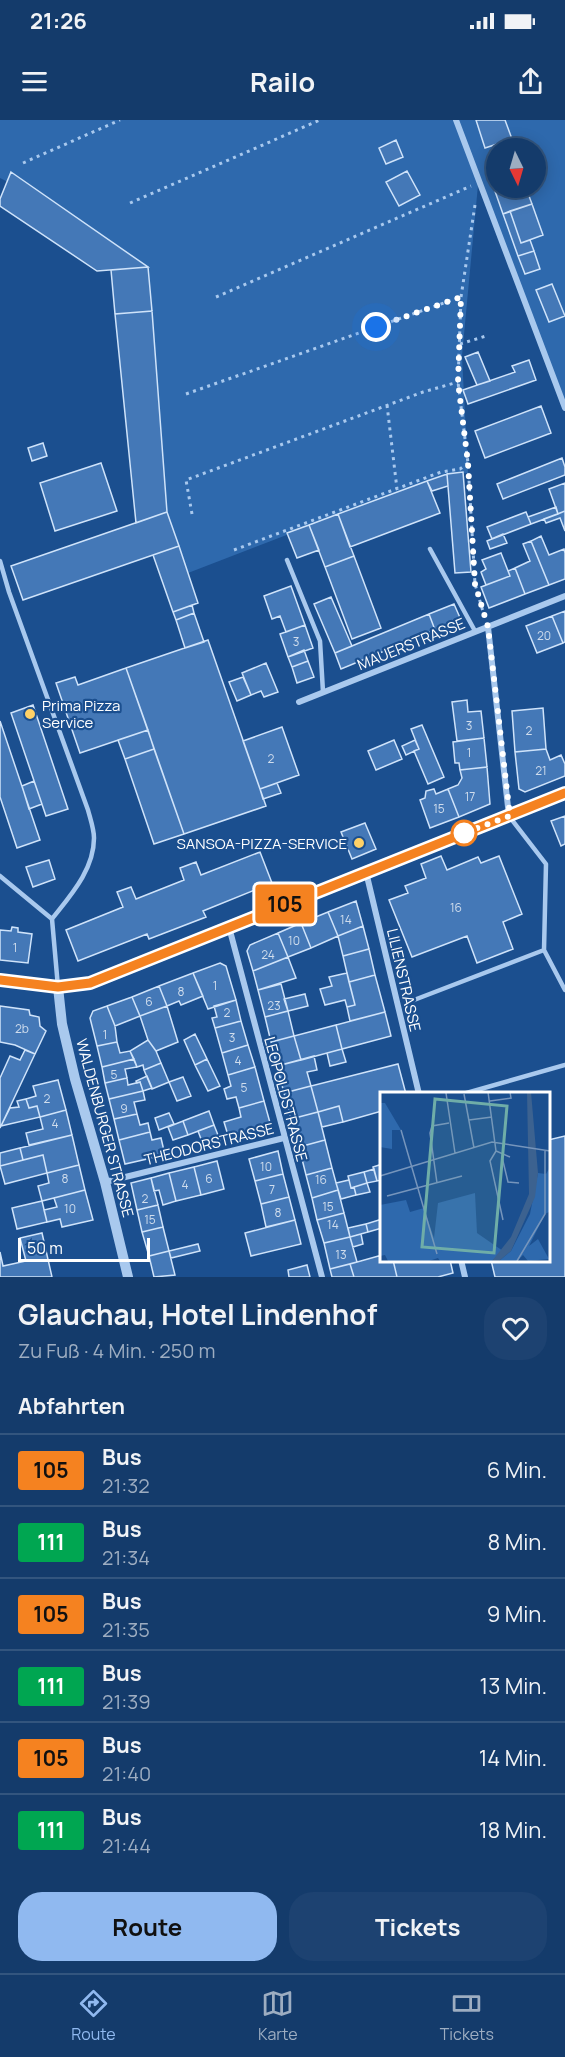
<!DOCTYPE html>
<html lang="de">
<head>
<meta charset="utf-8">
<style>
  body { margin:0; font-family:Manrope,sans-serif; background:#1d4271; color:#f1f3f6; height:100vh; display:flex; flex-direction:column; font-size:22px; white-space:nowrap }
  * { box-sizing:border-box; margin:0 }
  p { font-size:20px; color:#9dadc1 }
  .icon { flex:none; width:33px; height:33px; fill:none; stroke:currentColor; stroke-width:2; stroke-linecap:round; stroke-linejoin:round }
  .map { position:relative; height:1157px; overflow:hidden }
  .side { display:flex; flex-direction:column; background:#143b6b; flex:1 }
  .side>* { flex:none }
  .badge { padding:0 12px; border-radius:4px; font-size:21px; line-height:39px }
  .needle { width:39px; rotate:175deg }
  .controls { position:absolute; left:486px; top:18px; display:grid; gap:12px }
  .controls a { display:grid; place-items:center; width:60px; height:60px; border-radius:50%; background:#143b6b; box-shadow:0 3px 15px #0003,0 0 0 2px #33557e; font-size:30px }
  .scale { position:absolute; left:18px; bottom:15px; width:132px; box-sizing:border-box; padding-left:6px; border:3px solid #fff; border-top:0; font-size:16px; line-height:21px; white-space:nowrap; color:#fff; -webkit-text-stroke:4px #1b4f8f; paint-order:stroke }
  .you { position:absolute; width:30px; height:30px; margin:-15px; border:4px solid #fff; border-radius:50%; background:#1a73e8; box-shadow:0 0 0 9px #1a73e833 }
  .map>.badge { position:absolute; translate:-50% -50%; box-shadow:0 0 0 3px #fff }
  h2 { padding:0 18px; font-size:22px; line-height:54px }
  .round { display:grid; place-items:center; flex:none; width:63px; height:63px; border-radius:24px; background:#1d4271 }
  .summary { display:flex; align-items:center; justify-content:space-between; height:102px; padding:0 18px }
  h1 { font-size:28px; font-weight:700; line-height:45px }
  .button { display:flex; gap:12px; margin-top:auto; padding:12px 18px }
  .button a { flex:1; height:69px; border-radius:24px; background:#90b9f0; color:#111; font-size:24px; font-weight:700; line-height:69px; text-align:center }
  .button a+a { background:#1d4271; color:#f1f3f6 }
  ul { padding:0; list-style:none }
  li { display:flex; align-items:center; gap:18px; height:72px; padding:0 18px; border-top:2px solid #33557e }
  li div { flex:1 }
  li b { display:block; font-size:22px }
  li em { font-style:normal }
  li .badge { min-width:66px; font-weight:700; text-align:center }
  .status { display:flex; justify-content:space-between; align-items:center; height:42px; padding:0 30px; background:#143b6b; direction:ltr }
  .status svg { height:16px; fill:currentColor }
  header { display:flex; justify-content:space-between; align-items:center; height:78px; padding:0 18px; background:#143b6b; font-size:27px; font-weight:700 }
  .menu { display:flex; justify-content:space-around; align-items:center; height:84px; border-top:2px solid #33557e; background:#143b6b; font-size:16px; color:#9dadc1 }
  .menu a { display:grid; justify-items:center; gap:3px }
  .menu .active { color:#90b9f0 }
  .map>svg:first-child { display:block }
  .green { fill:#2e69ad; fill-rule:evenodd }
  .building { fill:#4478b7; stroke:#cfe3fa; stroke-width:1.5 }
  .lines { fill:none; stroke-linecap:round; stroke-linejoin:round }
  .path { stroke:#a9c9ee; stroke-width:3; stroke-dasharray:3 4.5; stroke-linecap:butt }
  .service { stroke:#a9c9ee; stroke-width:4.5 }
  .minor { stroke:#a9c9ee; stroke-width:6 }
  .tertiary { stroke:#a9c9ee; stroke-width:10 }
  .line-casing { stroke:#fff; stroke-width:14 }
  .line { stroke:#f58220; stroke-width:9 }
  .walk { stroke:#fff; stroke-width:6; stroke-dasharray:0 10.8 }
  .poi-dot { fill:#ffd166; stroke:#1b4f8f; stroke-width:2 }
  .stop-dot { fill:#fff; stroke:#f58220; stroke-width:3 }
  .labels { text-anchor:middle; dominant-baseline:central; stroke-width:4.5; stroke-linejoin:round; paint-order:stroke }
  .number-label { font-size:12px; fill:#d0dded }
  .street-label { font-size:15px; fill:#fff; stroke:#1b4f8f }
  .poi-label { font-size:15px; fill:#fff; stroke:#1b4f8f; text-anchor:start }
  .inset-road { fill:none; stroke:#7695bc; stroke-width:1.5 }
  .view { fill:#6fada8; fill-opacity:0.15; stroke:#6fada8; stroke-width:3 }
  .inset-edge { fill:none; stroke:#fff; stroke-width:3 }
</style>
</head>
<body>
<div class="status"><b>21:26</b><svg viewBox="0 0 49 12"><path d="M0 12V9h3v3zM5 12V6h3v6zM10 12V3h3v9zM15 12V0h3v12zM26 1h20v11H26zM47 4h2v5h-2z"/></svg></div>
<header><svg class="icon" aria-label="menu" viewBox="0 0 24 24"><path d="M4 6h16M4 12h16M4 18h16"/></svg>Railo<svg class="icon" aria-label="share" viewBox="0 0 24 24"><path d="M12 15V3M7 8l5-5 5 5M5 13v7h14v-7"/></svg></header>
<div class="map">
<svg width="565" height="1157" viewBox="0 0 565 1157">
  <rect width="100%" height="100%" fill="#1b4f8f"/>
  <!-- green -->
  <path class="green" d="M0,0H565V288L478,65L462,236L468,353L447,354L427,361L188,453L167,392L148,147L11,52L8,62L0,58ZM496,28H536V68H496Z"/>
  <!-- building -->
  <path class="building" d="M476,0H505L512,19L485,28Z
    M396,20L403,37L386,44L379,28Z
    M407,51L420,75L399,86L386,62Z
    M11,52L148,147L97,151L0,86V79Z
    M496,55V68H526L532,84L503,94L490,57Z
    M532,84L543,115L521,123L510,91Z
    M510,91L521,123L530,120L534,131L518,136L503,94Z
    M534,131L540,149L525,154L518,136Z
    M148,147L152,191L115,194L111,150Z
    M552,164L565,196L549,202L536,170Z
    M152,191L167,392L136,403L115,194Z
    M478,232L490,261L477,265L465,237Z
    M529,240L536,260L468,284L463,270L515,252L512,246Z
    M541,286L551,313L485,338L475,311Z
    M43,323L47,336L32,341L28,328Z
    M562,338L565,347V355L503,379L497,364Z
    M101,343L117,391L55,411L40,363Z
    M463,352L471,452L455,453L447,354Z
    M447,354L448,366L432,371L427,361Z
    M427,361L440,393L350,427L338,394Z
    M565,363V391L558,394L549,369Z
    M556,387L558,394L531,404L528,397Z
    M565,391V411L560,398L546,403L544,399Z
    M167,392L179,426L23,480L11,446Z
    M526,392L531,404L492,419L487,407Z
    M338,394L354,436L325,447L309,405Z
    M309,405L319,430L297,438L287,413Z
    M503,414L507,423L490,429L487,421Z
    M541,416L549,435L564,429L565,433V459L549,465L531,421Z
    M531,421L549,465L525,474L515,448L530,441L523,424Z
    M179,426L198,483L173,492L153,435Z
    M501,433L510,456L486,465L481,452L486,449L482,440Z
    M354,436L381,508L352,519L325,447Z
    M515,448L525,474L489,488L481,467L510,456L508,451Z
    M291,466L305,505L286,512L280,496L272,499L264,476Z
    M331,477L352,526L335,533L314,484Z
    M454,484L461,500L435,510L429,494Z
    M192,485L194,493L176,500L173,492Z
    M565,491V522L563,523L552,496Z
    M194,493L204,522L185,528L176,500Z
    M429,494L435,510L341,549L335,533Z
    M552,496L563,523L537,533L526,506Z
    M305,505L313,528L288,537L280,514Z
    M208,520L266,686L184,714L126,548Z
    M304,530L308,541L292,547L288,537Z
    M308,541L314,557L297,563L292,547Z
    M266,543L278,572L264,577L261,571L251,575L242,553Z
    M126,548L148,610L80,633L56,563L75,557L78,565Z
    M243,557L251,575L237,581L229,562Z
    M467,580L468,592L481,591L484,618L457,621L452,582Z
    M33,585L68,689L46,696L11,593Z
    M543,588L546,629L515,632L512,591Z
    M0,601L40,720L17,728L0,677Z
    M422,605L444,657L428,664L414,631L419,629L411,609Z
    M282,607L299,655L260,669L243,621Z
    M148,610L154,629L125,639L118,620Z
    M484,618L487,647L460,650L459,643H455L453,622Z
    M394,620L402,639L376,650L368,631Z
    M415,620L419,629L406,635L402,626Z
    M154,629L184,714L154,724L125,639Z
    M546,629L550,640L561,635L565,644V656L525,672L519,669L515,632Z
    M487,647L490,684L459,697L448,669L458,665L462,658L460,650Z
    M34,661L42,684L29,689L22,666Z
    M277,663L281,673L263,679L260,669Z
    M434,669L436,674L448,669L459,697L430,708L420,680L425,678L426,671Z
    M565,696V724L561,726L551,701Z
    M365,703L376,729L352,739L341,712Z
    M260,732L272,763L203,791L206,797L149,819L147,814L78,841L66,810L123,787L117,772L131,767L136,779L184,760L180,748L196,742L201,755Z
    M441,736L447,750L478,737L481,743L499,736L522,794L503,802L513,829L477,843L467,816L412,837L389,780L408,773L405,766L426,758L421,744Z
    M49,740L55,759L33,767L26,747Z
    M356,781L363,806L338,816L328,792Z
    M328,792L338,816L311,828L301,803Z
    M301,803L311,828L288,837L278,813Z
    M363,806L369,829L343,836L338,816Z
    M12,807L18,808V812L32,814L28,843L0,840V810L11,811Z
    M278,813L288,837L253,851L247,831L250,825Z
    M369,829L375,855L349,862L343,836Z
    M288,837L296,858L258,870L253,851Z
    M220,843L226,846L236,880L208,889L193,853Z
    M193,853L203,876L181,885L179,881L167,886L159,866Z
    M347,853L355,885L347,887L345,880L325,885L320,869L332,866L329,857Z
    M375,855L385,892L350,901L347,887L355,885L349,862Z
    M281,864L288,891L265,897L258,870Z
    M159,866L167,886L140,896L132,877Z
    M305,874L308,886L288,891L284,879Z
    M132,877L140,896L115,906L107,886Z
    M236,880L241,901L215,908L212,898L217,897L214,886Z
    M0,886L29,890L30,895L39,897L40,906L46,911L35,934L15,925L0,922Z
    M107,886L115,906L117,922L97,926L90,898L93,891Z
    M167,886L178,922L156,931L148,920L140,896Z
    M288,891L294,916L271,922L265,897Z
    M385,892L391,916L342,929L336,905Z
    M241,901L248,925L222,933L215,908Z
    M336,905L342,929L301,940L294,916Z
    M195,914L207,939L195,945L184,920Z
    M294,916L301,940L277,946L271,922Z
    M148,920L156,931L161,943L144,950L143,945L137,947L130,931Z
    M117,922L120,933L130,931L134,939L102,947L97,926Z
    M248,925L255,947L228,955L222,933Z
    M342,929L346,942L330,946L327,933Z
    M25,930L35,934L0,1008V958L10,936L20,940Z
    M314,936L317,950L307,952L311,966L284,973L277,946Z
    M134,939L137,947L125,949L127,958L105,963L102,947Z
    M207,939L220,966L208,971L195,945Z
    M161,943L169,962L152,969L144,950Z
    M398,944L406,974H382V991L343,1002L339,986L318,992L311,966Z
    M255,947L264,981L239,988L236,977L227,979L224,969L231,966L228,955Z
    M147,956L152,968L143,971L140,962L137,963L136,961Z
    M183,957L191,976L177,981L169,962Z
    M127,958L128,965L140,962L143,971L109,979L105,963Z
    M58,960L66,990L40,997L37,986L29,988L26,979L36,976L33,966Z
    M311,966L318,992L291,999L284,973Z
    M143,971L145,980L134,982L137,994L114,999L109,979Z
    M26,979L29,988L37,986L40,997L1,1006L10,988L19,987L17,981Z
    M264,981L272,1010L230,1022L224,1002L241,997L239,988Z
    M339,986L343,1002L322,1007L318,992Z
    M66,990L72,1015L29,1025L26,1013L43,1009L40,997Z
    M209,991L214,1005L188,1015L183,1001Z
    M318,992L325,1020L299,1027L291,999Z
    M169,993L174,1004L159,1010L155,998Z
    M137,994L140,1005L148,1003L150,1012L119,1020L114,999Z
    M183,1001L188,1015L173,1020L168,1007Z
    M214,1005L220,1020L204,1027L198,1011Z
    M150,1012L152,1020L161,1018L165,1035L125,1044L119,1020Z
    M72,1015L79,1045L47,1053L43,1035L23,1040L20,1028Z
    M565,1016V1157H495L491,1140H548V1020Z
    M325,1020L332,1048L306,1055L299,1027Z
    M20,1028L23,1040L0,1046V1033Z
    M278,1031L283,1054L255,1061L249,1039Z
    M43,1035L47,1053L5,1064L0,1046Z
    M217,1041L224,1069L201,1075L194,1047Z
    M382,1044V1060L377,1061L373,1047Z
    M79,1045L85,1070L42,1081L38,1066L49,1063L47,1053Z
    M194,1047L201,1075L176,1081L169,1053Z
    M332,1048L338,1070L312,1078L306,1055Z
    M374,1049L377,1061L367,1063L364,1052Z
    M364,1052L367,1063L351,1068L348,1056Z
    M169,1053L176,1081L163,1085L159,1070L154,1071L151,1058Z
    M283,1054L289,1077L261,1084L255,1061Z
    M151,1058L158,1085L137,1090L131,1063Z
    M349,1060L351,1068L354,1067L356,1075L341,1079L336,1063Z
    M367,1063L370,1072L356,1075L354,1067Z
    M85,1070L93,1100L62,1107L60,1099L47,1102L44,1090L57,1087L54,1078Z
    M338,1070L344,1093L317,1100L312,1078Z
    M289,1077L295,1100L266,1107L261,1084Z
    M42,1081L47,1102L17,1109L12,1088Z
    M158,1085L163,1107L142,1112L137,1090Z
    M344,1093L350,1117L324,1123L317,1100Z
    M382,1099V1108L368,1112L366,1104Z
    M295,1100L301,1124L251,1136L245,1113Z
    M366,1104L368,1112L350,1117L348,1108Z
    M163,1107L169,1131L149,1136L142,1112Z
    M42,1113L52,1157H0V1132L3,1146L26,1141L20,1118Z
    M361,1114L363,1124L353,1127L350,1117Z
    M350,1117L357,1142L330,1149L324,1123Z
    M198,1124L200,1131L171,1138L169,1131Z
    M169,1131L175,1155L154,1157L149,1136Z
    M382,1135V1140H393L397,1157H354L350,1144Z
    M393,1140H450L453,1153L438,1157H397Z
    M350,1144L354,1157H332L330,1149Z
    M307,1145L310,1157H289L288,1150Z"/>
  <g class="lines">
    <!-- path -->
    <path class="path" d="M23,43L120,0
      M130,83L320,0
      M475,85L461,177L458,262L468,343L475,464L484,495
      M216,177L471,66
      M460,224L486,216
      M186,274L461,177
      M387,285L397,369
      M192,394L186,360L423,272L458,262
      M234,430L441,352L460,349L468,343"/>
    <!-- service -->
    <path class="service" d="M430,429L475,511
      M287,440L320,521L323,572
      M0,441L9,472L88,690C90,698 94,709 94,718C94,750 70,776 52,799
      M509,696L546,744L544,830L565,870
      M0,756L52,799L58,867
      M414,880L544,830
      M463,974L565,945"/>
    <!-- minor -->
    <path class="minor" d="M456,0L565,288
      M488,507L509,696
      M299,582L565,476
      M366,752L419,974
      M229,807L322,1157
      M105,1062L284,1018
      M461,1140L465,1157"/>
    <!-- tertiary -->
    <path class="tertiary" d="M0,860L58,867L90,863L565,673
      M58,867L62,904L75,959L105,1062L128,1157"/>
  </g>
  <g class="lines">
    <!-- line casing -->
    <g class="line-casing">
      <path id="line" d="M0,860L58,867L90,863L565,673"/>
    </g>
    <!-- line -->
    <use href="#line" class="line"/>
    <!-- walk -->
    <path class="walk" d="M376,207L461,177L458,262L468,343L475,464L488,507L510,696L464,713"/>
  </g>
  <!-- markers -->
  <g class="poi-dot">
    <circle cx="30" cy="594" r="6"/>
    <circle cx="359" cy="723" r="6"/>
  </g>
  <circle class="stop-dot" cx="464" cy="713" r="12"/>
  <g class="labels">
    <!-- number labels -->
    <g class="number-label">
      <text x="544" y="515">20</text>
      <text x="296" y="521">3</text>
      <text x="469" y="605">3</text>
      <text x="529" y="610">2</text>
      <text x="469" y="632">1</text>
      <text x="271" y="638">2</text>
      <text x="541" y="650">21</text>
      <text x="470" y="676">17</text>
      <text x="439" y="688">15</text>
      <text x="456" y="787">16</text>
      <text x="346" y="799">14</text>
      <text x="294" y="820">10</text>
      <text x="15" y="827">1</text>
      <text x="268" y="834">24</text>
      <text x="215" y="865">1</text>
      <text x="181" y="871">8</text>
      <text x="149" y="881">6</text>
      <text x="274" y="885">23</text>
      <text x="227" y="892">2</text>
      <text x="22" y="908">2b</text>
      <text x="105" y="914">1</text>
      <text x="232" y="917">3</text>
      <text x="238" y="940">4</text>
      <text x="114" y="954">5</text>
      <text x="244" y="967">5</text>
      <text x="47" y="978">2</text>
      <text x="124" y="988">9</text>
      <text x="55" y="1003">4</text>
      <text x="266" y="1046">10</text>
      <text x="65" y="1058">8</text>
      <text x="209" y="1058">6</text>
      <text x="321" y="1059">16</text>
      <text x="185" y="1064">4</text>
      <text x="272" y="1069">7</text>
      <text x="145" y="1078">2</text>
      <text x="328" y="1086">15</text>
      <text x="70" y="1088">10</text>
      <text x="278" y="1092">8</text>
      <text x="150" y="1099">15</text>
      <text x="333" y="1104">14</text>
      <text x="341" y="1134">13</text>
    </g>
    <!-- street labels -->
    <g class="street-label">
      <text transform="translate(411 524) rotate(-22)">MAUERSTRASSE</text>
      <text transform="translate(404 860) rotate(77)">LILIENSTRASSE</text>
      <text transform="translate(286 979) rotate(75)">LEOPOLDSTRASSE</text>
      <text transform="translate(105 1008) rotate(75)">WALDENBURGER STRASSE</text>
      <text transform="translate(209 1024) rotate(-14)">THEODORSTRASSE</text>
    </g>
    <!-- poi labels -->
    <g class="poi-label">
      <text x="42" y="585">Prima Pizza<tspan x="42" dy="17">Service</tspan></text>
      <text x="347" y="723" text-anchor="end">SANSOA-PIZZA-SERVICE</text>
    </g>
  </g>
  <!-- overview -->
  <g transform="translate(380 972)">
    <rect width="170" height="170" fill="#1b4f8f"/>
    <path d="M0,11H5L21,38H12V57L0,55ZM169,77V120L165,122L149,154L158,147L169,167L148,169L143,163L137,169H119L131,159L150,122L158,81L166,82ZM95,101L97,141L123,159L112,169H60L58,166L49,169H8L5,163L0,164V113L26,108L30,120L44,116L54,146L58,111Z" fill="#2e69ad"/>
    <path d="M147,0H151L158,81L155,105L131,159L119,169H112L131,145L149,102Z" fill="#3c6290"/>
    <path class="inset-road" d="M108,0L116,59L130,65M66,1L75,61M84,2L94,56M110,9L131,6L130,0M89,28L112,25M21,38L57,162M116,59L110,69L123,128M122,65L128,90L139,91M0,84L112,50L170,59M57,91L50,41L52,34L69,31M7,104L82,84M137,169L165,122V58"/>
    <path class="view" d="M55,7L127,14L114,161L42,155Z"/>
    <rect width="170" height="170" class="inset-edge"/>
  </g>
</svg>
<div class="controls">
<a><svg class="needle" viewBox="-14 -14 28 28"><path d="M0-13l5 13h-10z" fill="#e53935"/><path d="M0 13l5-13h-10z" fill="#9dadc1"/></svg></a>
</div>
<div class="scale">50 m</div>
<div class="you" style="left:376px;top:207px"></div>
<b class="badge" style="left:285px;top:784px;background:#f58220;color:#111">105</b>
</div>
<section class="side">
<div class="summary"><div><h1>Glauchau, Hotel Lindenhof</h1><p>Zu Fuß · 4 Min. · 250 m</p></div><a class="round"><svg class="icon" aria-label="heart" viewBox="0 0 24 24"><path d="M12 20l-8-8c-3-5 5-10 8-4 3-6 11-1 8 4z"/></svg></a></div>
<h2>Abfahrten</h2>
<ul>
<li><span class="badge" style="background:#f58220;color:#111">105</span><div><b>Bus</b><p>21:32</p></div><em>6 Min.</em></li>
<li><span class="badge" style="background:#00a651;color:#fff">111</span><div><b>Bus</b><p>21:34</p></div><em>8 Min.</em></li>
<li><span class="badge" style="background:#f58220;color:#111">105</span><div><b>Bus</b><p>21:35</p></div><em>9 Min.</em></li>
<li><span class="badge" style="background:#00a651;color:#fff">111</span><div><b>Bus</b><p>21:39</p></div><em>13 Min.</em></li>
<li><span class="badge" style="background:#f58220;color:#111">105</span><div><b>Bus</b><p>21:40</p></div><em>14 Min.</em></li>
<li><span class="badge" style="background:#00a651;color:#fff">111</span><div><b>Bus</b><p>21:44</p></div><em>18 Min.</em></li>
</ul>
<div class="button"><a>Route</a><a>Tickets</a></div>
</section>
<nav class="menu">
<a class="active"><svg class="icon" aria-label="directions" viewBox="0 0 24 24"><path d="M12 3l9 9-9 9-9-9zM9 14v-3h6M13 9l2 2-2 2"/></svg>Route</a>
<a><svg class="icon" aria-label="map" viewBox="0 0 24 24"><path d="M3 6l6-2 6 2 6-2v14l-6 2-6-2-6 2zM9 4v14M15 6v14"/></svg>Karte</a>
<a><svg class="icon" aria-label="tickets" viewBox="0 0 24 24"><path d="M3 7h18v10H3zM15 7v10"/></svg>Tickets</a>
</nav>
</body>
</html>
